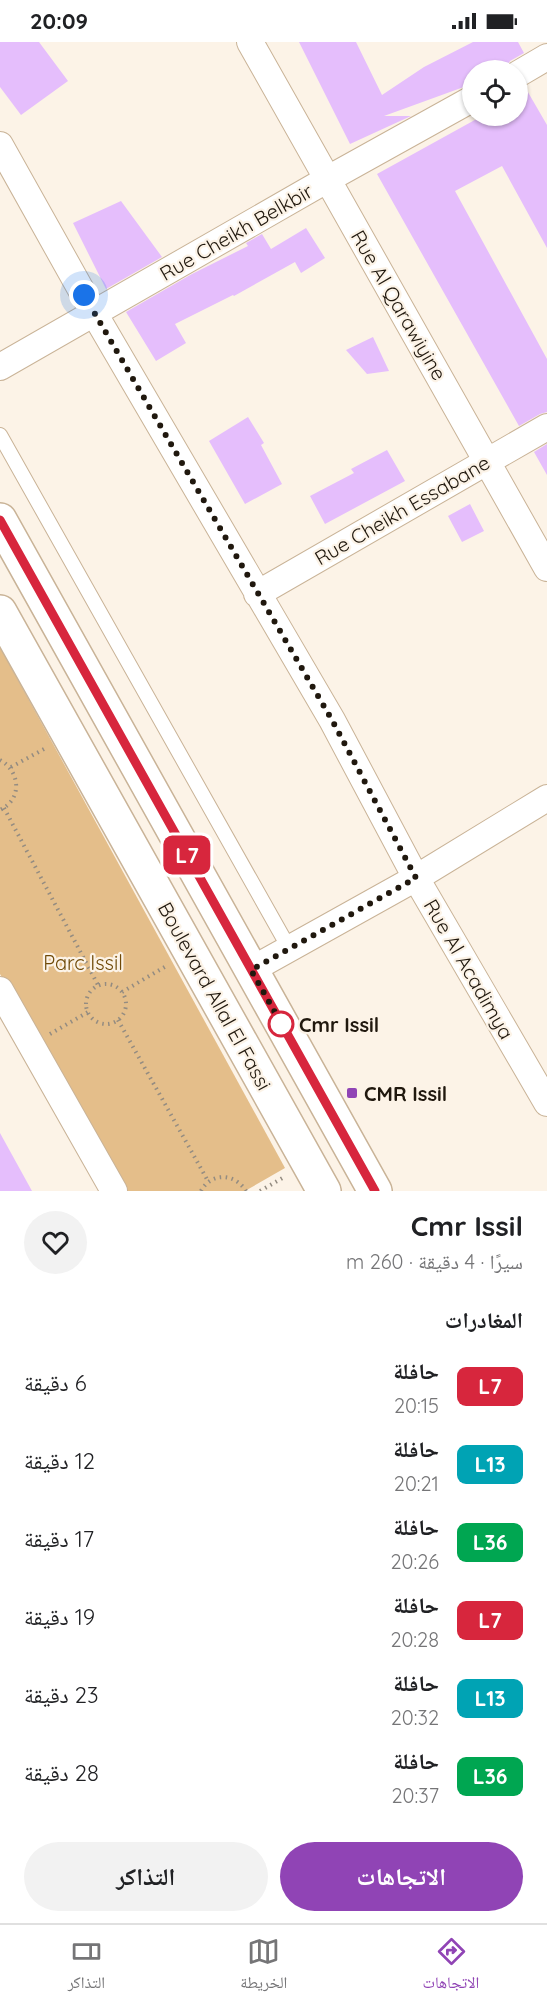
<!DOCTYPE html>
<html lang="ar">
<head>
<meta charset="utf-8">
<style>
  body { margin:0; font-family:Quicksand,"Noto Naskh Arabic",sans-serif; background:#f2f2f2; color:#202124; direction:rtl; height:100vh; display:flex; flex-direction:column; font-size:22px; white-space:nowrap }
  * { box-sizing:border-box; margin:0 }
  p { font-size:20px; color:#757577 }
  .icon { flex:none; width:33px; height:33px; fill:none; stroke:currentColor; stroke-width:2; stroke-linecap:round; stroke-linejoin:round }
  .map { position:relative; height:1149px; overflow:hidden; direction:ltr }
  .sheet { display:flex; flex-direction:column; background:#fff; flex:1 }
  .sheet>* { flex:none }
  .badge { padding:0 12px; border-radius:9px; font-size:21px; line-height:39px }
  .tools { position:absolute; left:462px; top:18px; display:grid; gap:12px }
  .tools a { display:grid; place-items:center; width:66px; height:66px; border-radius:50%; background:#fff; box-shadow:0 2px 4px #0004; font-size:30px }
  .you { position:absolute; width:30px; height:30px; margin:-15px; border:4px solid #fff; border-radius:50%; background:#1a73e8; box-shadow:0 0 0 9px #1a73e833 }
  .map>.badge { position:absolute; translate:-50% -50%; box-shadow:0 0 0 3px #fff }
  h2 { padding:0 24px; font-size:22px; line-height:54px }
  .round { display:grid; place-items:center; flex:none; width:63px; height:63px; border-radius:32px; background:#f2f2f2 }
  .head { display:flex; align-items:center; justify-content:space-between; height:102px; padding:0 24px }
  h1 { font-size:28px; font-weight:700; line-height:45px }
  .action { display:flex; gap:12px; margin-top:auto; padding:12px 24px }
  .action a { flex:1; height:69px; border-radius:36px; background:#9044b5; color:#fff; font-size:24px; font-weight:700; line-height:69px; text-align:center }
  .action a+a { background:#f2f2f2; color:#202124 }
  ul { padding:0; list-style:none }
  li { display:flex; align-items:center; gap:18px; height:78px; padding:0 24px }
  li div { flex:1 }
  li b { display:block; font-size:22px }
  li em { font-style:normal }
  li .badge { min-width:66px; font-weight:700; text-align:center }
  .status { display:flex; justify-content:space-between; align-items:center; height:42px; padding:0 30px; background:#fff; direction:ltr }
  .status svg { height:16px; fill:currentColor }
  .tab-bar { display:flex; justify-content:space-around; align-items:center; height:84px; border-top:2px solid #e0e0e0; background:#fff; font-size:16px; color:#757577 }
  .tab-bar a { display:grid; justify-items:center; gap:3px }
  .tab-bar .active { color:#9044b5 }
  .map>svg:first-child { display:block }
  .green { fill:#e4be8a }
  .building { fill:#e5befc }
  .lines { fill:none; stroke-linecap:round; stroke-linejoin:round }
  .lane-casing { stroke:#c9b397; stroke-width:16 }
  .street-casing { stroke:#c9b397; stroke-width:28 }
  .secondary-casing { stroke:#c9b397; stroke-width:36 }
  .path { stroke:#948c81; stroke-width:4; stroke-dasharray:1.5 4.5; stroke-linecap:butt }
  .lane { stroke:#fff; stroke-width:14 }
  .street { stroke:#fff; stroke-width:26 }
  .secondary { stroke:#fff; stroke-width:33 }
  .line-casing { stroke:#fff; stroke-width:14 }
  .line { stroke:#d7263d; stroke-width:9 }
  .walk { stroke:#20180e; stroke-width:6; stroke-dasharray:0 10.8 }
  .stop-dot { fill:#fff; stroke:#d7263d; stroke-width:3 }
  .poi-dot { fill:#9044b5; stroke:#fcf3e7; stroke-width:2 }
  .labels { text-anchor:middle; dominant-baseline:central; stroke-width:4.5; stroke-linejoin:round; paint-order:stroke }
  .street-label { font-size:20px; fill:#20180e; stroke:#fcf3e7 }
  .park-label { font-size:20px; fill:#6f4907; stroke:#fcf3e7 }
  .stop-label { font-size:20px; font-weight:bold; fill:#20180e; stroke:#fcf3e7; text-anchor:start }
  .poi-label { font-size:20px; font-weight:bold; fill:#20180e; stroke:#fcf3e7; text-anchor:start }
</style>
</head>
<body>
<div class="status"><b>20:09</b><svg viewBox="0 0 49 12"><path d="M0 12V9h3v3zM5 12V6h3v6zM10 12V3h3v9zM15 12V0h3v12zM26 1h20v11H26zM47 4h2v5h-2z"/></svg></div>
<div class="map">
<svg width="547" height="1149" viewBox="0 0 547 1149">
  <rect width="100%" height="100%" fill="#fcf3e7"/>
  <!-- green -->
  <path class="green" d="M0,605L285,1126L245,1149H127L0,932Z"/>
  <!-- building -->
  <path class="building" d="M0,0H39L68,39L21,73L0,45Z
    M299,0H356L382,53L424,25L473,0H518L524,11L510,19L504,28H472V42L384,74H411L350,102Z
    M525,45L547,83V206L502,124L455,149L547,317V370L540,372L519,384L377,132L482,74H518V47Z
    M121,159L162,215L106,247L73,181Z
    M306,186L325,216L301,231L295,220L234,254L233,253L175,282L186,301L156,319L126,270L192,232L248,204L246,201L262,192L271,207Z
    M373,295L389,329L367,332L346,308Z
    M248,375L264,401L261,403L282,442L245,462L209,399Z
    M547,402V433L534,410Z
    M387,408L405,439L325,482L310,454L354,431L351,427Z
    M470,462L484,489L462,500L448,474Z
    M0,1091L32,1149H0Z"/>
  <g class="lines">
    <!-- lane casing -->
    <g class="lane-casing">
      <path id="lane" d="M0,393L289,906"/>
    </g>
    <!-- street casing -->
    <g class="street-casing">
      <path id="street" d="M250,0L547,526
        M518,32L547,15
        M0,103L94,271L332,678L416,836L547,1061
        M0,325L328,137L472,57
        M257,552L547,385
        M251,928L416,836L547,756
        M0,948L114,1149"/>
    </g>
    <!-- secondary casing -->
    <g class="secondary-casing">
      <path id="secondary" d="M0,478L375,1149
        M0,570L324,1149"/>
    </g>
    <!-- path -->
    <path class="path" d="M0,718C20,729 23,757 0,768
      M11,725L46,706
      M4,766L98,943
      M86 962a20 20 0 1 1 40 0a20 20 0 1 1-40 0Z
      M122,950L168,923
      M118,978L208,1139
      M50,992L88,970
      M201,1149C211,1130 235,1131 246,1149
      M260,1149L286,1134"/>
    <!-- lane -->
    <use href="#lane" class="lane"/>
    <!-- street -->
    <use href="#street" class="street"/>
    <!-- secondary -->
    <use href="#secondary" class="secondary"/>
  </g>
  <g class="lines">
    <!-- line casing -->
    <g class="line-casing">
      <path id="line" d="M0,478L375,1149"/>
    </g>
    <!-- line -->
    <use href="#line" class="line"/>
    <!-- walk -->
    <path class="walk" d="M84,253L332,678L416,836L251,928L285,988L281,982"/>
  </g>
  <!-- markers -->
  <circle class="stop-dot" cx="281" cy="982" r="12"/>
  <rect class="poi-dot" x="346" y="1045" width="12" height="12" rx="3"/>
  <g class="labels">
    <!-- street labels -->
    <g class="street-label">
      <text transform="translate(236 190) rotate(-30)">Rue Cheikh Belkbir</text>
      <text transform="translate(399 263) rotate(60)">Rue Al Qarawiyine</text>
      <text transform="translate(402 468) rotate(-30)">Rue Cheikh Essabane</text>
      <text transform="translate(469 927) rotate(60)">Rue Al Acadimya</text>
      <text transform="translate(215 954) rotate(61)">Boulevard Allal El Fassi</text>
    </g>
    <!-- park labels -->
    <g class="park-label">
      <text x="83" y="920">Parc Issil</text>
    </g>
    <!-- stop labels -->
    <g class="stop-label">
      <text x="299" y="982">Cmr Issil</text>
    </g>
    <!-- poi labels -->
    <g class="poi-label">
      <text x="364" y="1051">CMR Issil</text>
    </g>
  </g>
</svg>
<div class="tools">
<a><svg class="icon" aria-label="locate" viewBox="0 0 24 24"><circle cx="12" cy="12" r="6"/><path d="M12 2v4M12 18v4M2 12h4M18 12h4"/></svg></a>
</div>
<div class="you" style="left:84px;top:253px"></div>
<b class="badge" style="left:187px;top:813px;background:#d7263d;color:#fff">L7</b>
</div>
<section class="sheet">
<div class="head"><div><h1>Cmr Issil</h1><p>سيرًا · 4 دقيقة · 260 m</p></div><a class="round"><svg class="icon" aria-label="heart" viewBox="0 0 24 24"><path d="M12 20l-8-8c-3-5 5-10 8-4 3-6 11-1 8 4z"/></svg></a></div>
<h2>المغادرات</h2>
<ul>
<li><span class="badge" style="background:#d7263d;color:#fff">L7</span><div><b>حافلة</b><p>20:15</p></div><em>6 دقيقة</em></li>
<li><span class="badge" style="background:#00a3b4;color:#fff">L13</span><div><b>حافلة</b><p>20:21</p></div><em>12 دقيقة</em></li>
<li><span class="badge" style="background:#00a651;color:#fff">L36</span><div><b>حافلة</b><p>20:26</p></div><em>17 دقيقة</em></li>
<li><span class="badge" style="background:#d7263d;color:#fff">L7</span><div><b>حافلة</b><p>20:28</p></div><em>19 دقيقة</em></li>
<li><span class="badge" style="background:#00a3b4;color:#fff">L13</span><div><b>حافلة</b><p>20:32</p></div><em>23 دقيقة</em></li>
<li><span class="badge" style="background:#00a651;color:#fff">L36</span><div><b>حافلة</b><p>20:37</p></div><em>28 دقيقة</em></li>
</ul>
<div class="action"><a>الاتجاهات</a><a>التذاكر</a></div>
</section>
<nav class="tab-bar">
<a class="active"><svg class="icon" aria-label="directions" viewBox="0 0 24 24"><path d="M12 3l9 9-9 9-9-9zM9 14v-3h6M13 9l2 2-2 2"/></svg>الاتجاهات</a>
<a><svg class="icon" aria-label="map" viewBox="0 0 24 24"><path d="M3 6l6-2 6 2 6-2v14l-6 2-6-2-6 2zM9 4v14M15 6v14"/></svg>الخريطة</a>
<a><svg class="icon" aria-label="tickets" viewBox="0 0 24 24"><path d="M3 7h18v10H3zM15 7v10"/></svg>التذاكر</a>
</nav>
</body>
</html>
